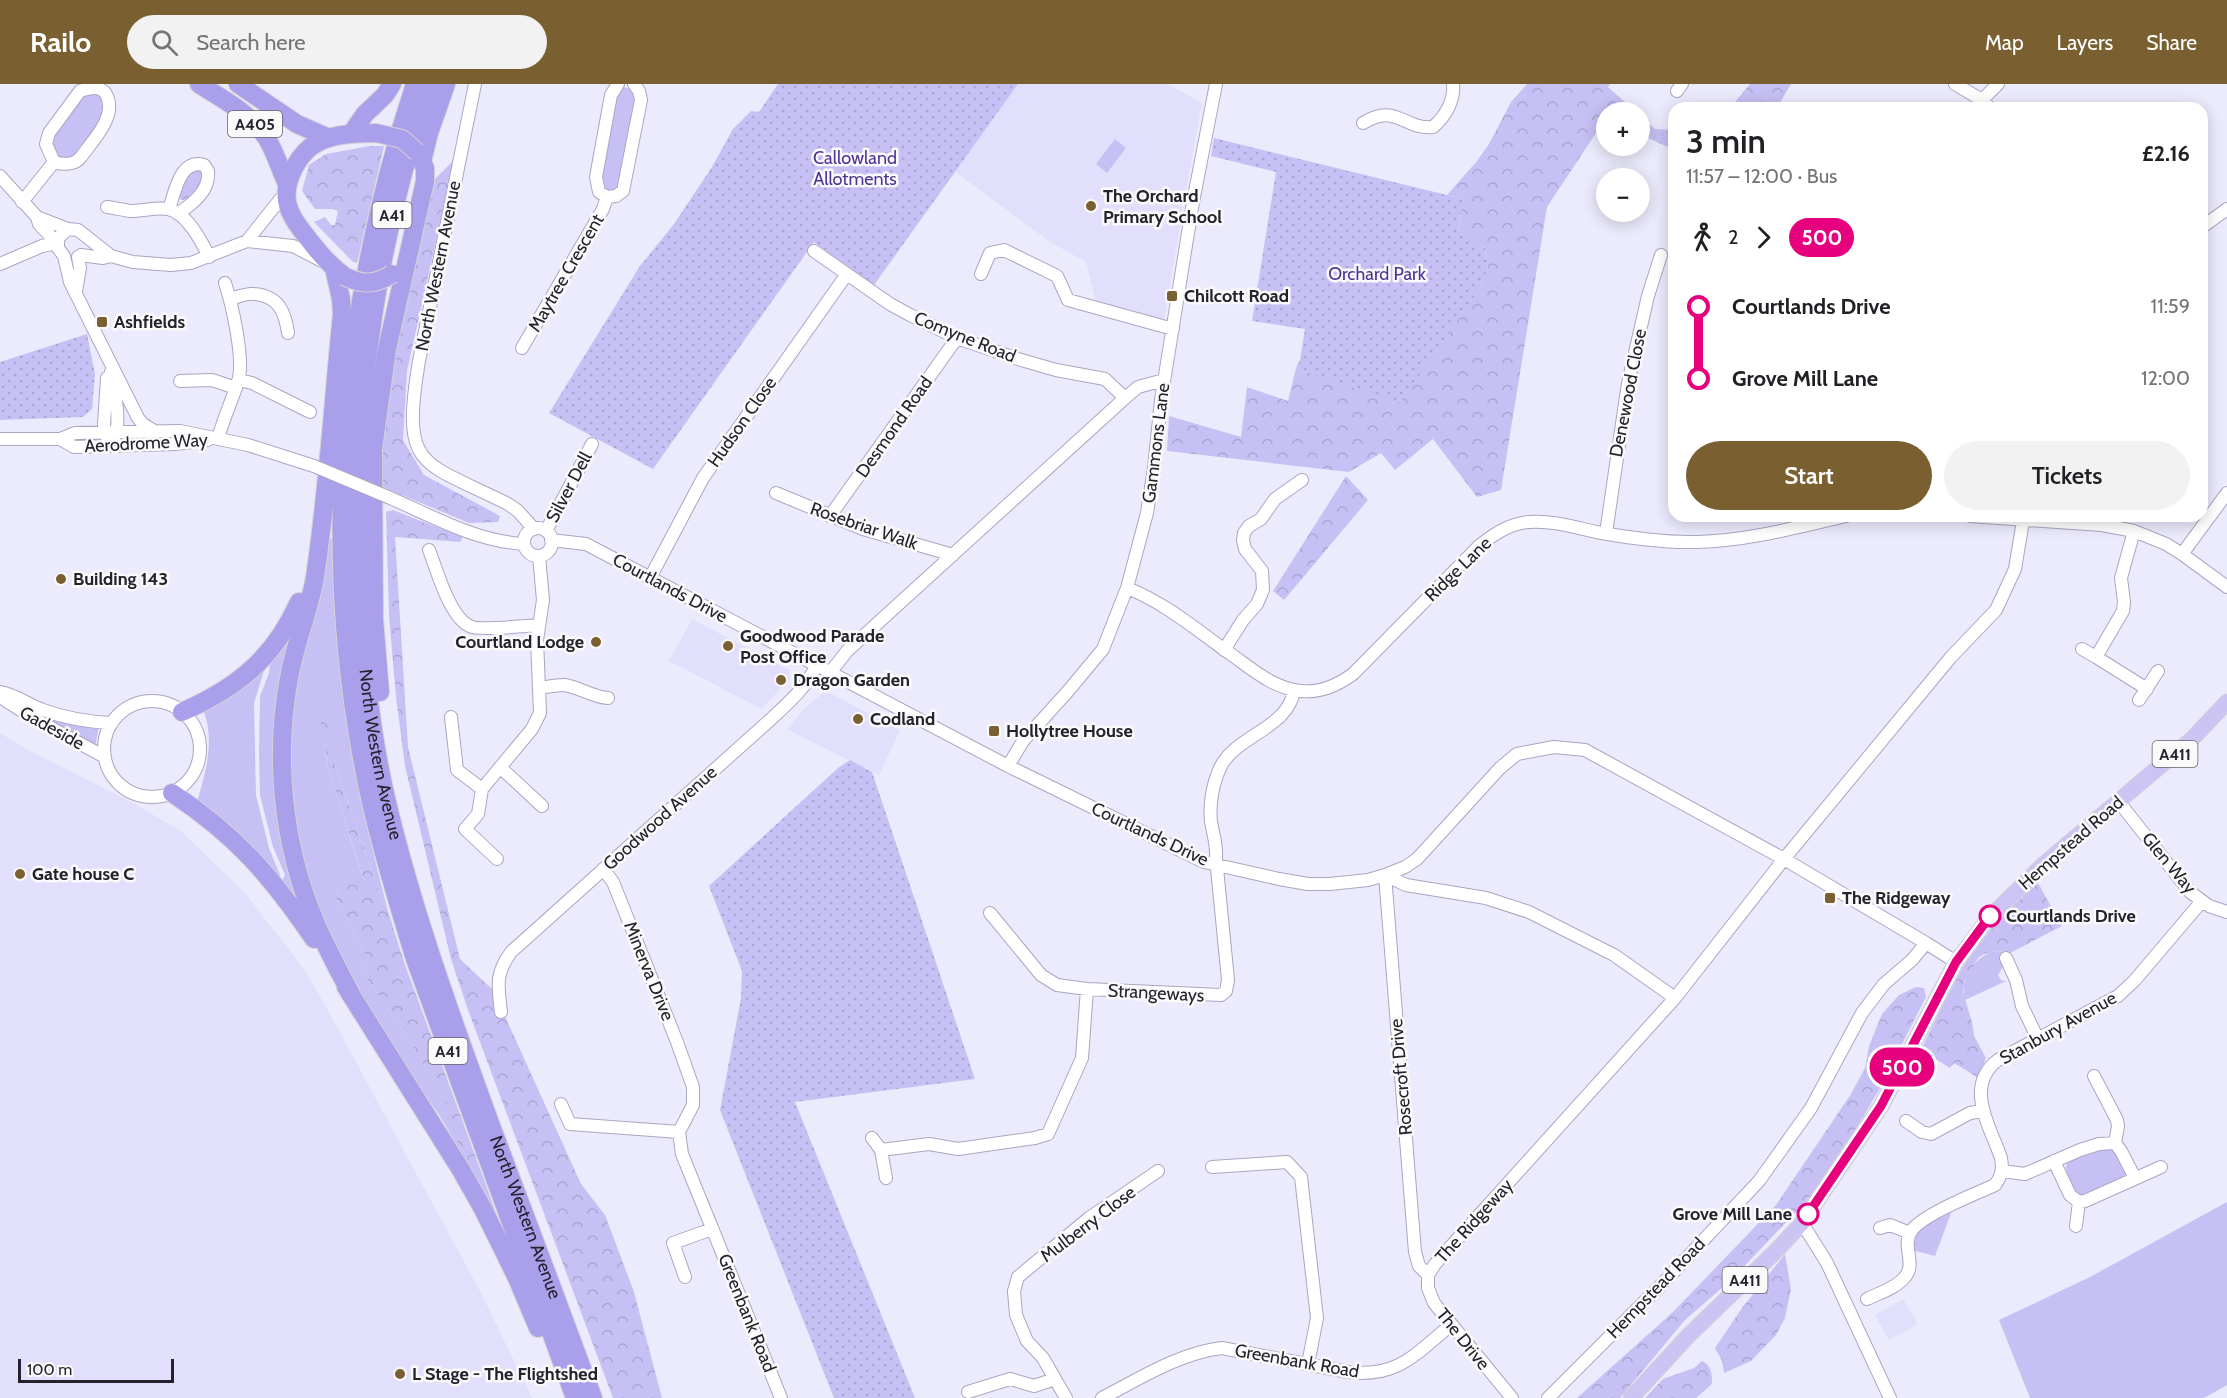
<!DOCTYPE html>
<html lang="en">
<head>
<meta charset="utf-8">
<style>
  body { margin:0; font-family:Cabin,sans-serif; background:#f2f2f2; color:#202124; height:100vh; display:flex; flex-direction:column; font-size:22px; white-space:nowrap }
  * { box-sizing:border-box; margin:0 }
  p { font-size:20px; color:#757577 }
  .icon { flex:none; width:33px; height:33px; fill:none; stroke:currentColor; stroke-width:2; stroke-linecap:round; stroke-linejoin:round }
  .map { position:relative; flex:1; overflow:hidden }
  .sheet { position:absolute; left:1668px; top:18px; width:540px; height:420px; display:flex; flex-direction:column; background:#fff; border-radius:18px; box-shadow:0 3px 15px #0003 }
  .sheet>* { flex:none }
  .badge { padding:0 12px; border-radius:20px; font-size:21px; line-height:39px }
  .buttons { position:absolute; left:1596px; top:18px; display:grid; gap:12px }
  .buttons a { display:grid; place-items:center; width:54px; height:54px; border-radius:50%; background:#fff; box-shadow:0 3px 15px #0003; font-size:30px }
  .scale { position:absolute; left:18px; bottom:15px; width:156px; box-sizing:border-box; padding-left:6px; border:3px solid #24232d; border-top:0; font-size:16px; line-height:21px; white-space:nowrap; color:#24232d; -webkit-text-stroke:4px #fafafa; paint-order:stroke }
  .map>.badge { position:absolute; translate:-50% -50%; box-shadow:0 0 0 3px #fff }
  .legs { display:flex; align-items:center; gap:9px; height:66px; padding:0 18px; font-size:20px }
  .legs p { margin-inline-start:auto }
  .headline { display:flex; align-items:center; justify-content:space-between; height:102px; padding:0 18px }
  h1 { font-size:33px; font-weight:600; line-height:45px }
  .button { display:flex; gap:12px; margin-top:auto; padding:12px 18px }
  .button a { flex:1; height:69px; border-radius:36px; background:#7a6031; color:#fff; font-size:24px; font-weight:600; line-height:69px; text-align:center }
  .button a+a { background:#f2f2f2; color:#202124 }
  ul { padding:0 18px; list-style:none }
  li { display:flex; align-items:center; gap:21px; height:72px; font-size:22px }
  li i { display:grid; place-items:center; width:9px; height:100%; margin:0 8px; background:currentColor }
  li i::after { content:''; width:15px; height:15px; margin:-8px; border:4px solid; border-radius:50%; background:#fff }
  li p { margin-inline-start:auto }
  li:first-child i { background:linear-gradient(#0000 50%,currentColor 0) }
  li:last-child i { background:linear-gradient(currentColor 50%,#0000 0) }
  header { display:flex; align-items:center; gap:36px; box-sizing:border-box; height:84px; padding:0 30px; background:#7a6031; color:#fff }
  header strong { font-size:28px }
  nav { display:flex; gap:33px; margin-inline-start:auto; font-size:21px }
  .search { width:420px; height:54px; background:#f2f2f2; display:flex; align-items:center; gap:15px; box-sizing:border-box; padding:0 21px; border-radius:33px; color:#757577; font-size:22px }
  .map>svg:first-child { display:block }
  .built { fill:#e2dffc }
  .grass { fill:#c6c0f4 }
  .forest { fill:url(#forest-crowns) }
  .park { fill:url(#park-dots) }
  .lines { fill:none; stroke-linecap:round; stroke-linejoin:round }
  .minor-casing { stroke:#a9a6c2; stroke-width:14 }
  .major-casing { stroke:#d3d3d5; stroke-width:17 }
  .highway-casing { stroke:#d3d3d5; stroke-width:20 }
  .minor { stroke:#fff; stroke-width:12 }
  .major { stroke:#ccc5f3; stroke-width:15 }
  .highway { stroke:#aa9feb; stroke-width:18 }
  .minor-bridge-casing { stroke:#a9a6c2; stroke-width:14; stroke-linecap:butt }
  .highway-bridge-casing { stroke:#d3d3d5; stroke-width:20; stroke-linecap:butt }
  .minor-bridge { stroke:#fff; stroke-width:12 }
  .highway-bridge { stroke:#aa9feb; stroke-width:18 }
  .line-1-casing { stroke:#fff; stroke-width:14 }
  .line-1 { stroke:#e6007e; stroke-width:9 }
  .poi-dot { fill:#7a6031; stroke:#fafafa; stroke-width:2 }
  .stop-1-dot { fill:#fff; stroke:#e6007e; stroke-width:3 }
  .labels { text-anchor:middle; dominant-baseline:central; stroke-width:5; stroke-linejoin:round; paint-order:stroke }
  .shield { fill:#fafafa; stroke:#64646a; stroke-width:1.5 }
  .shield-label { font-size:16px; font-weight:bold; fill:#24232d }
  .park-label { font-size:18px; fill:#4e3397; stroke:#fafafa }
  .poi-label { font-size:18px; font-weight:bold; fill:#24232d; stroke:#fafafa; text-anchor:start }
  .street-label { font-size:18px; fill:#24232d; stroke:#fafafa }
  .stop-label { font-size:18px; font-weight:bold; fill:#24232d; stroke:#fafafa; text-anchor:start }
</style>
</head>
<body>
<header>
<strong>Railo</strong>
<div class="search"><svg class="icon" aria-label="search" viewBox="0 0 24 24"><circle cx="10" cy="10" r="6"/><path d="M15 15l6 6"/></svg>Search here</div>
<nav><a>Map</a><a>Layers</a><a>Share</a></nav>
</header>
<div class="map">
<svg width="2227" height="1314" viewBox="0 0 2227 1314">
  <defs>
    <pattern id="forest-crowns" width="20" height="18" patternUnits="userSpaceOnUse" patternTransform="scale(1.5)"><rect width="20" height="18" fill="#c6c0f4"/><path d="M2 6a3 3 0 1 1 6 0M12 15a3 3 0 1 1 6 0" fill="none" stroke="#aaa5d2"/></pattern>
    <pattern id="park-dots" width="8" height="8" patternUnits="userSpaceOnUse" patternTransform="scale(1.5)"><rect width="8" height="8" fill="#c6c0f4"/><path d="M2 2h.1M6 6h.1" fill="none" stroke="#aaa5d2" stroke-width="1.8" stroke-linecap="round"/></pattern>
  </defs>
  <rect width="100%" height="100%" fill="#ecebfd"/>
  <!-- built -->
  <path class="built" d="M1018,0H1167L1202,19L1186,108L1180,116L1182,130L1164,237L1096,219L1086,178L1052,159L955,88Z
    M692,535L789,586L790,594L762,625L669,577Z
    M826,607L900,646L879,691L787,645L808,621Z
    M0,649L30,667L137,721L182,748L246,810L303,884L325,921L481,1209L532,1314H0Z
    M1903,1215L1918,1240L1889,1256L1875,1231Z"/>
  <!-- grass -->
  <path class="grass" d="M623,3L631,5L636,15L620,101L615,107C607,108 605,106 601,101L614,12Z
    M86,7L102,11L106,28L79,69L68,76L57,74L51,55Z
    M1115,55L1126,64L1107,89L1096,80Z
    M334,453C332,581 355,704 388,827L376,799L335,680L323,621L325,668L328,684L364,798L337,805L335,812L369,879L361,886L410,957L449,1023L442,1028L486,1108L487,1107L485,1098L497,1132L440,1032L408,987L332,868L294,756L287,631L328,456Z
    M291,553L283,592L300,815L297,819L280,802L285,791L273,763L260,711L259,666L260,612L269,589L270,578L282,556Z
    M266,581L254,619L256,711L269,764L280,791L279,795L196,721C206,688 216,655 202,623Z
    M40,629L99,642L95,664L39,634Z
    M1994,867L2012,868L2003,875L2004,881L1998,891L2001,896L2006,897L1965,916C1959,895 1975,873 1994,867Z
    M2106,1064L2115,1065L2126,1089L2125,1094L2085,1111L2079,1110C2071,1101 2061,1085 2069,1074Z
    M2227,1118V1301L2204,1314H2030L1999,1236L2090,1193Z
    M1951,1129L1935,1172L1912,1166C1915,1141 1930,1138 1951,1129Z"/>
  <!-- forest -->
  <path class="forest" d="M1527,0H1610L1608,3L1636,28H1606V34L1547,123L1501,406L1477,413L1433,355L1395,386L1381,369L1349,388L1167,367L1169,332L1241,353L1247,303L1288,317L1296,284L1400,318L1480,204L1488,183L1485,164L1458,148L1463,115L1447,111L1477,77L1489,60L1511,18Z
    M1750,0H1791L1777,24H1730Z
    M1640,32L1655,45L1674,46V66L1640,50Z
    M370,62H384L357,179L353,178L314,138L325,133L331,141H335L338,127L332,125H315L302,107L309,81L326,70Z
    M454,76L407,287L403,356L424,391L500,432L498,438L469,439L378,401L380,352L395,257L433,97Z
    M199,85L203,88L201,101L189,115L181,116L178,111L187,89Z
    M1346,392L1368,416L1284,516L1273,507Z
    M393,426L462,453L461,458L395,453L408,663L460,875L493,906L581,1100L605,1131L634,1208L662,1314H613L468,926L451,875L405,682L396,613L389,531L386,428Z
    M324,621L335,680L376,799L388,827L404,878L485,1098L488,1107L485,1108L442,1028L448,1022L410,957L361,886L369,879L335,812L337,805L364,797L328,684L319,628Z
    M2038,799L2062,842L2012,868L1994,867L1984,870L1978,874L1965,896L1963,908L1972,938L1974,952L1986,974L1977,993L1954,979L1950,984L1921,966C1937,934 1951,900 1971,870C1989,844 2014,820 2038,799Z
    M1916,903L1924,904L1926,913L1880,1004L1839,1074L1811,1112L1732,1195L1685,1236L1620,1314H1577L1673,1228L1776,1121L1851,1010L1865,984L1869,962L1882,930L1899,911Z
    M1785,1170L1791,1205L1785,1234L1776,1251L1751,1277L1724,1289L1722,1277L1715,1264L1742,1224Z
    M1702,1277C1712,1282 1712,1290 1712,1300L1696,1314H1645L1663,1295L1694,1284Z"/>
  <!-- park -->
  <path class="park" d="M778,0H1018L874,201L814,158L653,385L549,329L640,182L674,140L712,83L733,45L751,27L759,28Z
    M1214,54L1463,115L1458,147L1485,164L1488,183L1480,204L1400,319L1296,284L1300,276L1305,245L1252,237L1276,88L1211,72Z
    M87,250L95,290L92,325L83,333L0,336V278Z
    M850,676L872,688L975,995L795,1018L915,1314H834L720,1026L741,914L742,887L709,802L838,684Z"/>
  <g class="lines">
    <!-- minor casing -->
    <g class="minor-casing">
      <path id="minor" d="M475,0L419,277C401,386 420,376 508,420L518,427L534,445
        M1955,0L1982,16L1990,24
        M1677,7L1682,0
        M1982,16L1998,0
        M1363,39C1396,18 1404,46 1433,43C1445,33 1455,16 1453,0
        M0,92L37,133L39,140L57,159
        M607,113L599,108L596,93L611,11L618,0
        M22,118L54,78C63,81 75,81 81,73C93,56 118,32 106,10C100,1 89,4 80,7L49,49L46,60L54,78
        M107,123C115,124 123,126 130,127C143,127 156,123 168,125C186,128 202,158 209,173
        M169,125C175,108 180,74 204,81L208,87C210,107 193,119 178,130
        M37,133L68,145
        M2202,143L2227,125
        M247,157L286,108
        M814,167L890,220L910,231L957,254L1018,275L1056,286L1105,295L1125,314
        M81,171L103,174L111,172L133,178L171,181L191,179L247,157L293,162L322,177
        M111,172L78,146L68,145L58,154V164L64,172L70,198L138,334L143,340L156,348
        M0,180L42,162L57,159
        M981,190L990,169L1004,166L1057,192L1068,216L1173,245
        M76,207L80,184L78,173
        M230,215C237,213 247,209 254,210C279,212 285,228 288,249
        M522,264L603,125L607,113L616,112L623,107L641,16L639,7L634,0
        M111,288C114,306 122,338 114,354
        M239,296L252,299L310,328
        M180,297L212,296L236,304
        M107,354L104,341L107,294
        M0,355H60L74,363L175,360L208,356
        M60,355L75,349L180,347L248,361L314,382
        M218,355C223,335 232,317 238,297C245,277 232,220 225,199
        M776,409L863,445L953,471
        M388,413C432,432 475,457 524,460
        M830,432L957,254
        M1970,432L2102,441L2134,447L2166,460L2182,470L2227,503
        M524 458a14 14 0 1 1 28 0a14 14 0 1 1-28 0Z
        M546,447L592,360
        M2134,447L2121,494L2124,518L2123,527L2096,573L2147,605
        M1606,449L1628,299L1648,212L1661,171
        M551,456L586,460L1008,682L1204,778L1279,795L1308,800H1330L1368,796L1385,791L1405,783L1417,775L1500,684L1517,670L1554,663L1585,666L1784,775L1926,859L1956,878
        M429,466C437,486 450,536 472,543C480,546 527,542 539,541
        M2182,470L2227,409
        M650,494L703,394L847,190
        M1127,504C1166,519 1199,548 1232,571C1253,586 1275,605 1301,607C1320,609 1338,601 1353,590L1479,462C1494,450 1509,440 1528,438C1551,436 1574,443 1596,448C1630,454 1663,459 1697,458C1747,457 1798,443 1846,432
        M2082,565L2096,573
        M1224,566L1243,536L1257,520L1263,506L1262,487L1245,465L1243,456L1244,449L1249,442L1261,435L1275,415L1302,396
        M830,589L847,567L1125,314L1138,303L1164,296
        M539,604C547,603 556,601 564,601C580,603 592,613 608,614
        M0,608C16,611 29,621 43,626C65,634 88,638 112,639
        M0,613L38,637L105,673
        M2139,616L2158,587
        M104 665a48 48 0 1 1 96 0a48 48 0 1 1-96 0Z
        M451,633L457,686L482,705
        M1008,682L1023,657L1069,606L1103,565L1127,504L1147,429L1154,384L1161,316L1193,118L1216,0
        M500,683L542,722
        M2119,718L2190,808L2209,822L2227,828
        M497,775L465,745L478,730L482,705L532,645L540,629L537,556L543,516L539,472
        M603,785L613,798L677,958L693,1003V1021L679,1048L682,1070L781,1314
        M990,829L1041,891L1057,901L1087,905L1221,911L1226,907L1228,896L1216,774C1217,760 1213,751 1211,737C1209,720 1213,698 1221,682C1237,651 1289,644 1294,606
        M2006,874L2016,896L2022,922L2038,955
        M501,928C498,901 495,890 511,868L770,636C788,619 806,604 816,582
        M2094,992L2117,1036L2118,1042L2115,1059
        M561,1020L570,1040L679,1048
        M1906,1037L1922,1048L1931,1050L1970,1029L1982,1027
        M872,1054L881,1066L886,1094
        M881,1066L929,1060L958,1065L1035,1054L1048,1050L1082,974L1087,905
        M2054,1077L2070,1111L2079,1118L2085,1117L2161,1083
        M1212,1083L1287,1078L1301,1093L1317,1234L1308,1280
        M2002,1087L2025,1090L2080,1066L2099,1060L2115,1059L2121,1067L2135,1094
        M1802,1139L1827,1179L1890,1314
        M2076,1142L2079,1118
        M1880,1144L1890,1141L1910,1149
        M1428,1191L1435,1180L1675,914L1784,775L1951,573L1996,526L2015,485L2023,437
        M1428,1191L1419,1182L1415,1168L1385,791L1406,801L1486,814L1529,828L1614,871L1675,914
        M1428,1191V1204L1434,1219L1512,1314
        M685,1193L673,1159L712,1145
        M1867,1215C1879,1209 1896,1204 1904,1194C1918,1180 1900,1161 1912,1146C1924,1130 1975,1110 1995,1101C2002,1092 2003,1084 2001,1074C1991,1044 1963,1002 1998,976L2118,912L2135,896L2202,817
        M968,1308L1010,1295L1034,1302L1055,1295
        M1066,1314L1043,1274L1027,1257L1016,1231L1014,1207L1018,1193L1089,1134L1158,1087
        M1102,1314C1139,1295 1179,1269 1222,1264L1348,1288C1398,1294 1415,1270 1451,1241
        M1548,1314L1665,1197L1759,1097L1811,1024L1862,929L1884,900L1912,876L1926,859"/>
    </g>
    <!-- major casing -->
    <g class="major-casing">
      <path id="major" d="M1631,1314L1688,1252L1777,1166L1802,1139L1881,1022L1956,878L1990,833L2044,780L2191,656L2227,618"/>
    </g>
    <!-- highway casing -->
    <g class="highway-casing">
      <g id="highway">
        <path d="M199,0C222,15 250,29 266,53C275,67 280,85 287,100"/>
        <path d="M238,0L297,40L329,54"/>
        <path d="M415,0C339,230 318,481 371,718C383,771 399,823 415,875L575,1314"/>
        <path id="s1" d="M430,0C373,167 350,342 360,518C364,583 371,650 386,714C412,825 451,932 490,1039C525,1131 559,1222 593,1314"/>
        <path d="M351,50L365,30L385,11L392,0"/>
        <path d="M422,77L429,49L446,0"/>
        <path d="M334,184L341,215L342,230C333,318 328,406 315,493C309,527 295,560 289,594C274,674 283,760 314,835C325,862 339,887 352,912"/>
        <path d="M343,191C329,181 320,170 310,157C290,132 277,115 295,82C300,73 307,64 317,59C334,49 356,50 376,49"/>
        <path d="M380,608L374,535L373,365L387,265L425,97V84L417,68"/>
        <path d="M182,628C237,604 274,574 299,518"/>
        <path d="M172,709C237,752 271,792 314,855"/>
        <path d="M346,903L461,1086L483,1125L517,1194L538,1244"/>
      </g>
    </g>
    <!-- minor -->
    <use href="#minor" class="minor"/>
    <!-- major -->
    <use href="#major" class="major"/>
    <!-- highway -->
    <use href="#highway" class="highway"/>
    <!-- minor-bridge casing -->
    <g class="minor-bridge-casing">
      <path id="minor-bridge" d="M314,382L388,413"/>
    </g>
    <!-- highway-bridge casing -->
    <g class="highway-bridge-casing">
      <path id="highway-bridge" d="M376,49L402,55L417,68
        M344,192C362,201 375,201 392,190"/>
    </g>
    <!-- minor-bridge -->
    <use href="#minor-bridge" class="minor-bridge"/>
    <!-- highway-bridge -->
    <use href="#highway-bridge" class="highway-bridge"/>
  </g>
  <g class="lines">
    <!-- line-1 casing -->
    <g class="line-1-casing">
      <path id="line-1" d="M1808,1130L1881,1022L1956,878L1990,832"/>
    </g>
    <!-- line-1 -->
    <use href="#line-1" class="line-1"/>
  </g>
  <!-- markers -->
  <g class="poi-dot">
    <circle cx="1091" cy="122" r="6"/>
    <rect x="1166" y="206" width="12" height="12" rx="3"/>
    <rect x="96" y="232" width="12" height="12" rx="3"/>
    <circle cx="61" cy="495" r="6"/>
    <circle cx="596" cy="558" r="6"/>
    <circle cx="728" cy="562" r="6"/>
    <circle cx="781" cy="596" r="6"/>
    <circle cx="858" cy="635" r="6"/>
    <rect x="988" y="641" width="12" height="12" rx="3"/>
    <circle cx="20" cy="790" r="6"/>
    <rect x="1824" y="808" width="12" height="12" rx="3"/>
    <circle cx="400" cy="1290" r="6"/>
  </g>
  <g class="stop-1-dot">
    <circle cx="1990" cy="832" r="10"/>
    <circle cx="1808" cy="1130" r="10"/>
  </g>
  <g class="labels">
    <!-- shield labels -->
    <g class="shield">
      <rect x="228" y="27" width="54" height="26" rx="4.5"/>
      <rect x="372.5" y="118" width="39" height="26" rx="4.5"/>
      <rect x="2152.5" y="657" width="45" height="26" rx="4.5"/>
      <rect x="428.5" y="954" width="39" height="26" rx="4.5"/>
      <rect x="1722.5" y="1183" width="45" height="26" rx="4.5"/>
    </g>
    <g class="shield-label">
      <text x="255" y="40">A405</text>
      <text x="392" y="131">A41</text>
      <text x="2175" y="670">A411</text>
      <text x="448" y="967">A41</text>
      <text x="1745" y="1196">A411</text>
    </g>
    <!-- park labels -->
    <g class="park-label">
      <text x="855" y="74">Callowland<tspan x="855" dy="21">Allotments</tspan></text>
      <text x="1377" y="190">Orchard Park</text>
    </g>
    <!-- poi labels -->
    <g class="poi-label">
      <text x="1103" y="112">The Orchard<tspan x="1103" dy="21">Primary School</tspan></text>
      <text x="1184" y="212">Chilcott Road</text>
      <text x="114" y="238">Ashfields</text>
      <text x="73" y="495">Building 143</text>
      <text x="740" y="552">Goodwood Parade<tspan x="740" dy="21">Post Office</tspan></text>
      <text x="584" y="558" text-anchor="end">Courtland Lodge</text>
      <text x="793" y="596">Dragon Garden</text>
      <text x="870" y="635">Codland</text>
      <text x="1006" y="647">Hollytree House</text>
      <text x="32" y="790">Gate house C</text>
      <text x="1842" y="814">The Ridgeway</text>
      <text x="412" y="1290">L Stage - The Flightshed</text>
    </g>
    <!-- street labels -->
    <g class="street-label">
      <text transform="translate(438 182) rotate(-79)">North Western Avenue</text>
      <text transform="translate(566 189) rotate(-60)">Maytree Crescent</text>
      <text transform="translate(965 253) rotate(22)">Comyne Road</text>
      <text transform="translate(1628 309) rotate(-79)">Denewood Close</text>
      <text transform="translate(742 338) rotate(-55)">Hudson Close</text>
      <text transform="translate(894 343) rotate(-55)">Desmond Road</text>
      <text transform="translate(146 359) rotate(-3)">Aerodrome Way</text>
      <text transform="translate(1156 359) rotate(-83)">Gammons Lane</text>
      <text transform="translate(569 403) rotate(-62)">Silver Dell</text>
      <text transform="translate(864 442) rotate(19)">Rosebriar Walk</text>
      <text transform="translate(1458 485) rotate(-44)">Ridge Lane</text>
      <text transform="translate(670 504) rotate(28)">Courtlands Drive</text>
      <text transform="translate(52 644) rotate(29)">Gadeside</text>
      <text stroke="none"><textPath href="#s1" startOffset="680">North Western Avenue</textPath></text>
      <text transform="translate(660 734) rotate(-42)">Goodwood Avenue</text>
      <text transform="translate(1150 750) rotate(25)">Courtlands Drive</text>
      <text transform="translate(2071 759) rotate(-41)">Hempstead Road</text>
      <text transform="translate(2169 779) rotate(50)">Glen Way</text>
      <text transform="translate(649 887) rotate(68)">Minerva Drive</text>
      <text transform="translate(1156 909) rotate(3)">Strangeways</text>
      <text transform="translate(2058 944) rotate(-29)">Stanbury Avenue</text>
      <text transform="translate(1401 993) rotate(-95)">Rosecroft Drive</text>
      <text stroke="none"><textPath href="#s1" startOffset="1166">North Western Avenue</textPath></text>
      <text transform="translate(1474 1137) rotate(-48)">The Ridgeway</text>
      <text transform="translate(1088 1140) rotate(-37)">Mulberry Close</text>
      <text transform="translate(1656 1204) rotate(-46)">Hempstead Road</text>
      <text transform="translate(747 1229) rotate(68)">Greenbank Road</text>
      <text transform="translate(1463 1255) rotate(51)">The Drive</text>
      <text transform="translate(1297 1277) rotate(10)">Greenbank Road</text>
    </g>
    <!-- stop labels -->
    <g class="stop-label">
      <text x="2006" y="832">Courtlands Drive</text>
      <text x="1792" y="1130" text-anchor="end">Grove Mill Lane</text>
    </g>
  </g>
</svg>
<div class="buttons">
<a>+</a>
<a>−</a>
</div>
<div class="scale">100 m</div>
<b class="badge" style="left:1902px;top:983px;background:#e6007e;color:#fff">500</b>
<section class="sheet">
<div class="headline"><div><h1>3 min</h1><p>11:57 – 12:00 · Bus</p></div><b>£2.16</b></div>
<div class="legs"><svg class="icon" aria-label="walk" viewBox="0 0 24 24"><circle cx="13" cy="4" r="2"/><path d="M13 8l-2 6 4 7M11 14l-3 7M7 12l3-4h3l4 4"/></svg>2<svg class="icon" aria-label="forward" viewBox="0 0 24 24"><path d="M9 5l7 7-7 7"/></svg><b class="badge" style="background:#e6007e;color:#fff">500</b></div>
<ul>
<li><i style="color:#e6007e"></i><b>Courtlands Drive</b><p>11:59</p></li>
<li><i style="color:#e6007e"></i><b>Grove Mill Lane</b><p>12:00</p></li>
</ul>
<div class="button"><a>Start</a><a>Tickets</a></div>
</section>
</div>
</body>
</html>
